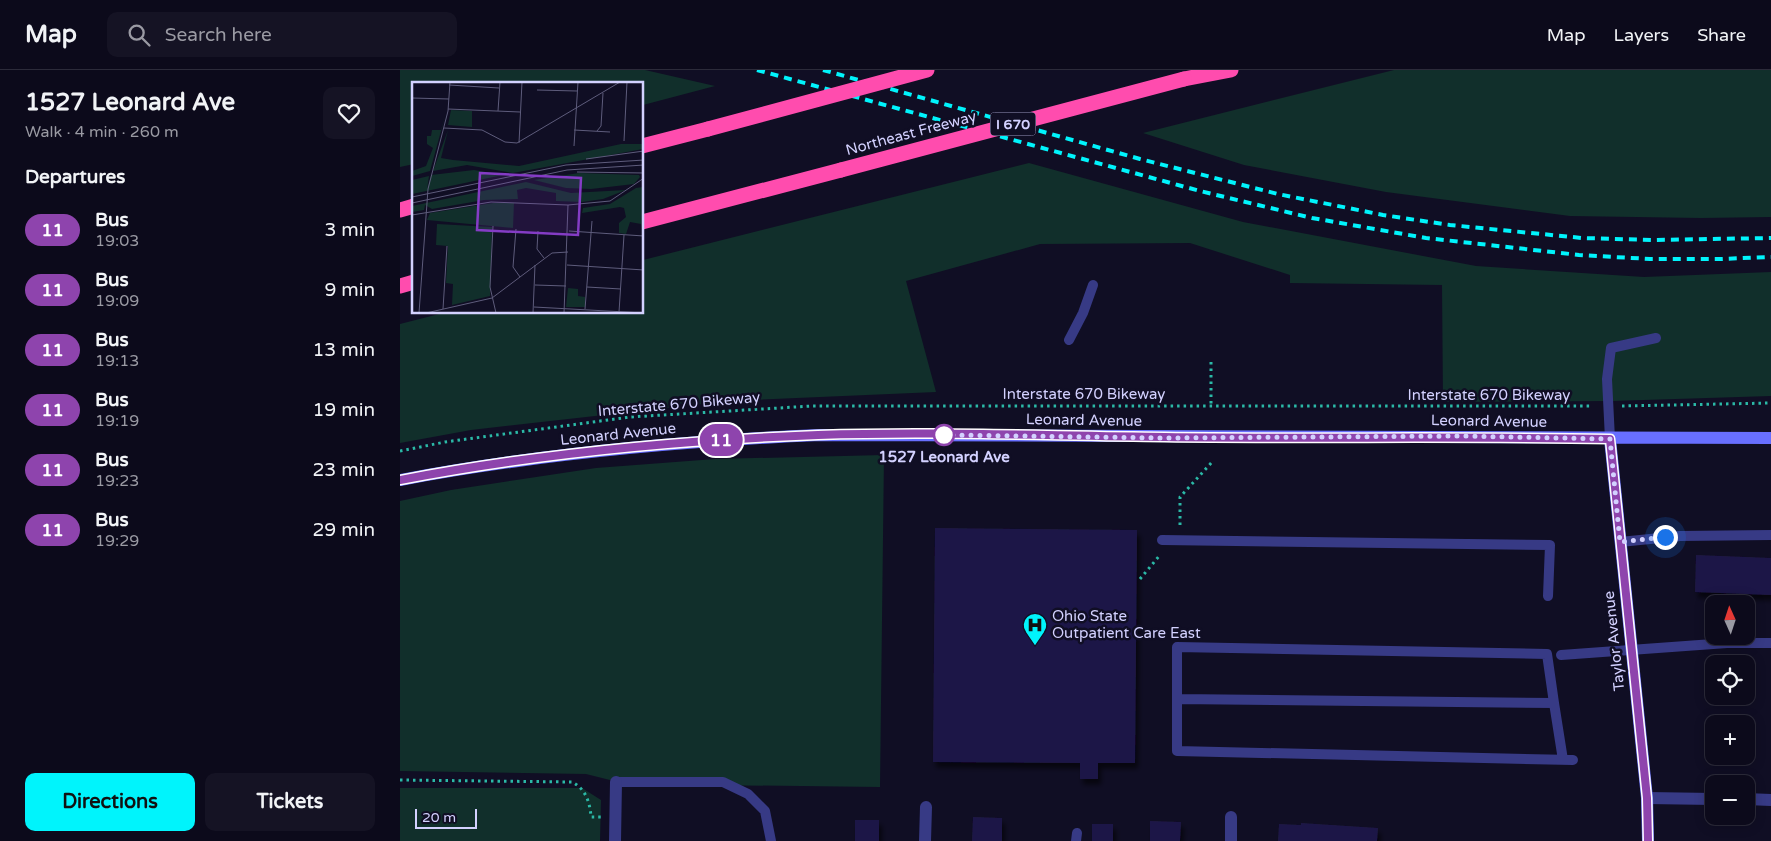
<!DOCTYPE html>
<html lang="en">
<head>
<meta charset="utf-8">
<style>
  body { margin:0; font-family:"Varela Round",sans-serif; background:#151324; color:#f1f3f6; height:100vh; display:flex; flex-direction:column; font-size:19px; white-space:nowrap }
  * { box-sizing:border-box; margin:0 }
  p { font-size:16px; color:#9a9aa3 }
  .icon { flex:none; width:28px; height:28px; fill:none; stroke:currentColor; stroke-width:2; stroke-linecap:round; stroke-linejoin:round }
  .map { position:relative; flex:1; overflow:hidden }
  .details { display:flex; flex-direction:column; background:#0c0a1b; width:400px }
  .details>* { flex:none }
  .badge { padding:0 10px; border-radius:16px; font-size:18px; line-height:32px }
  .needle { width:32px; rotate:357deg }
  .controls { position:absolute; left:1305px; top:525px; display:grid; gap:10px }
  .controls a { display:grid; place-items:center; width:50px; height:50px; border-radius:10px; background:#0c0a1b; box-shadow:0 2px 12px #0003,0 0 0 1px #2c2b3a; font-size:25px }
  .scale { position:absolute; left:15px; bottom:12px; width:62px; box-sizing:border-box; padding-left:5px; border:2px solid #d3d1ff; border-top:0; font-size:14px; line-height:18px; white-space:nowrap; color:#d3d1ff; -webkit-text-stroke:4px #100e24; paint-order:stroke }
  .you { position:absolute; width:25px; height:25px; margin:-12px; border:4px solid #fff; border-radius:50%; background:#1a73e8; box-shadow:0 0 0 8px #1a73e833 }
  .map>.badge { position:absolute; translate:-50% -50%; box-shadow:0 0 0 2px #fff }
  h2 { padding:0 25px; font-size:19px; line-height:45px }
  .round { display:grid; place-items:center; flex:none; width:52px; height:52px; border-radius:10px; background:#151324 }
  .head { display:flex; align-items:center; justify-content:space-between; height:85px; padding:0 25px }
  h1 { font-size:24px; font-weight:700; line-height:38px }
  .cta { display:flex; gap:10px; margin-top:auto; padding:10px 25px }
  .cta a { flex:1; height:58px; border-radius:10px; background:#00f4fc; color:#111; font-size:20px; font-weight:700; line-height:58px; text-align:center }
  .cta a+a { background:#151324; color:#f1f3f6 }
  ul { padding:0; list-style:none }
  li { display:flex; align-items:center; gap:15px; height:60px; padding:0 25px }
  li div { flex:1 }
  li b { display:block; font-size:19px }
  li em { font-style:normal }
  li .badge { min-width:55px; font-weight:700; text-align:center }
  header { display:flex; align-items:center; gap:30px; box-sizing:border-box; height:70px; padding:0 25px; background:#0c0a1b; border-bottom:1px solid #2c2b3a }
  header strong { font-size:24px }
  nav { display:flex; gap:28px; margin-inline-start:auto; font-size:18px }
  .search { width:350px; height:45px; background:#151324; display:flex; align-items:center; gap:12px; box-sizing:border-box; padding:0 18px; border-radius:10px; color:#9a9aa3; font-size:19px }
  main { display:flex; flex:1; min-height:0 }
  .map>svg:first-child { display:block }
  .green { fill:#112f2b }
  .building { fill:#1f1946; filter:url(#shadow) }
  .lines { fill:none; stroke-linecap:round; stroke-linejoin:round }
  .path { stroke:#2bb9a7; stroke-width:3; stroke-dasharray:2.5 4; stroke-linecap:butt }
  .lane { stroke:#373a85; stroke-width:10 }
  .street { stroke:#373a85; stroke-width:12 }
  .secondary { stroke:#686fff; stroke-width:12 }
  .highway { stroke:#ff4cae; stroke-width:15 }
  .rail { stroke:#00f4fc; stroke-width:4; stroke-dasharray:8 6; stroke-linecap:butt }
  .highway-bridge { stroke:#ff4cae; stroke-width:15 }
  .line-casing { stroke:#fff; stroke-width:11 }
  .line { stroke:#8e44ad; stroke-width:8 }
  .walk { stroke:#d3d1ff; stroke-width:5; stroke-dasharray:0 9 }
  .stop-dot { fill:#fff; stroke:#8e44ad; stroke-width:2.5 }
  .labels { text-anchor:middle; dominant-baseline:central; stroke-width:5; stroke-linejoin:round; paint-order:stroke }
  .shield { fill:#100e24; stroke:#9896bd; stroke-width:1 }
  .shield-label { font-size:14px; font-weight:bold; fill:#d3d1ff }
  .street-label { font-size:15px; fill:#d3d1ff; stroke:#100e24 }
  .stop-label { font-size:15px; font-weight:bold; fill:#d3d1ff; stroke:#100e24 }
  .poi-label { font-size:15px; fill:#d3d1ff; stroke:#100e24; text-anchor:start }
  .inset-road { fill:none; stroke:#5e5c7c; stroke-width:1 }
  .view { fill:#843cc5; fill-opacity:0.15; stroke:#843cc5; stroke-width:2.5 }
  .inset-edge { fill:none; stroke:#d3d1ff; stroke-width:2.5 }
</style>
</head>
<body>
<header>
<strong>Map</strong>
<div class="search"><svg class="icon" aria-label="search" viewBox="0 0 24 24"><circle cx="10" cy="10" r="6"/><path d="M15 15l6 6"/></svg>Search here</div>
<nav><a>Map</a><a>Layers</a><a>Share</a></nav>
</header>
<main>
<section class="details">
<div class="head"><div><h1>1527 Leonard Ave</h1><p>Walk · 4 min · 260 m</p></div><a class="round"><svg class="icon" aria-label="heart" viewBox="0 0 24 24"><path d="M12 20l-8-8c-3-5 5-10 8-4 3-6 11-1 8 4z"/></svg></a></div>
<h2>Departures</h2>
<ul>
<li><span class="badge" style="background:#8e44ad;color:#fff">11</span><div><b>Bus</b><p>19:03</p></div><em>3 min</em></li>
<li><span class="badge" style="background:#8e44ad;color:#fff">11</span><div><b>Bus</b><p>19:09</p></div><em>9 min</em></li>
<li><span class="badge" style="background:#8e44ad;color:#fff">11</span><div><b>Bus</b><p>19:13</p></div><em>13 min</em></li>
<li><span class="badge" style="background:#8e44ad;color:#fff">11</span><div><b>Bus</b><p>19:19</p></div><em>19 min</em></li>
<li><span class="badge" style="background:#8e44ad;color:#fff">11</span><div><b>Bus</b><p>19:23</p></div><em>23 min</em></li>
<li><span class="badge" style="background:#8e44ad;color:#fff">11</span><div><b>Bus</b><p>19:29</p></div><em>29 min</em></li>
</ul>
<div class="cta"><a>Directions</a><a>Tickets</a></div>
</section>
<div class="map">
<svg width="1371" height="771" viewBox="0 0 1371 771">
  <defs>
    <filter id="shadow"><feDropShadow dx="3" dy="5.5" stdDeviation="2.5" flood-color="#0009"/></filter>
  </defs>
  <rect width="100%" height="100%" fill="#100e24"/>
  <!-- green -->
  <path class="green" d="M0,0H245L315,16L243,35L242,14H14V94L0,97Z
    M994,0H1371V147L1301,148L1170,146L986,122L844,95L743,63Z
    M629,93L843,152L1076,196L1244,207L1371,202V326L1212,331L1043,332L1042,215L890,213V205L790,173L640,174L506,211L536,322L329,331L71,360L0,373V254L43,243L242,242L243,190Z
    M484,385L480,717L226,714L186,704L0,701V431L51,420L196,398L315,389Z
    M0,718H182L201,730L200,771H0Z"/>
  <!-- building -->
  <path class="building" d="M535,458L737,460L735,693H698V709H680V693L533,692Z
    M1296,485L1371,488V525L1295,522Z
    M573,747L602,748V771H572Z
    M455,750H479V771H455Z
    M750,751L781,752L780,771H750Z
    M901,753L978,758L977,771H878L879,754L901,755Z
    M692,754H713V771H692Z"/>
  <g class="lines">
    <!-- path -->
    <path class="path" d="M811,292V336
      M1222,336L1371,333
      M0,381L45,372L230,347L412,336H1193
      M780,455V427L813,391
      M740,509L760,485
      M0,710L172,712C186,719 190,733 191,747H201"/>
    <!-- lane -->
    <path class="lane" d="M669,270L683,243L693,215
      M1210,369L1207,309L1211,278L1256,268
      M762,470L1150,475L1148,526
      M1220,472L1280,466L1371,465
      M1161,585L1327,573H1371
      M777,629L1154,633L1163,690
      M1154,633L1147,584L777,577V681L1173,690
      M216,712H323L348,724L365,741L371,771
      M676,771L677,763"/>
    <!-- street -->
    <path class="street" d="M1247,728L1314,729
      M1346,729L1371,730
      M215,771L216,712
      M525,771L526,737
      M831,771V747"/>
    <!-- secondary -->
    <path class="secondary" d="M1210,369L1247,728L1248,771
      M0,410C138,384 280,371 420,365L1371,368"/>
    <!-- highway -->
    <path class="highway" d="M784,9L831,0
      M242,76L308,59
      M0,140L14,136
      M242,152L441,100
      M0,216L14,212"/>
    <!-- rail -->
    <path class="rail" d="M357,0L800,121L912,148L1026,168L1179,185L1250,189H1320L1371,187
      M423,0L740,89L878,124L983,145L1050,155L1182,168L1254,170L1371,168"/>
    <!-- highway-bridge -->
    <path class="highway-bridge" d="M308,59L527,0
      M441,100L784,9"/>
  </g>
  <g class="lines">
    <!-- line casing -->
    <g class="line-casing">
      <path id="line" d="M0,410C135,384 280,370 418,365C533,361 649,366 765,367C913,369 1061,366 1210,369L1247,728L1248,771"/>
    </g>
    <!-- line -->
    <use href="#line" class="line"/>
    <!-- walk -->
    <path class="walk" d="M544,365L766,368L1061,366L1210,369L1220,472L1265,467"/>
  </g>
  <!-- icons -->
  <defs>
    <g id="hospital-pin" transform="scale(1.25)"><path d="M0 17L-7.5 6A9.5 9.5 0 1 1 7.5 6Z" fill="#00f4fc" stroke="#100e24"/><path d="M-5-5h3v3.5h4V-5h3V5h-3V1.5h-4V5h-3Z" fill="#111"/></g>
  </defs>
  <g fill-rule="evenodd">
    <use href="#hospital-pin" x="635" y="555"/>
  </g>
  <!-- markers -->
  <circle class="stop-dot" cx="544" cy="365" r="10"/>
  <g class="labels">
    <!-- shield labels -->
    <rect class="shield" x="590.5" y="42.5" width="45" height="23" rx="4"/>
    <g class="shield-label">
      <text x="613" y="54">I 670</text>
    </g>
    <!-- street labels -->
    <g class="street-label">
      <text transform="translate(511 63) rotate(-15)">Northeast Freeway</text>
      <text x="684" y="324">Interstate 670 Bikeway</text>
      <text x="1089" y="325">Interstate 670 Bikeway</text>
      <text transform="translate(279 334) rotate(-5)">Interstate 670 Bikeway</text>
      <text transform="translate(684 350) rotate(1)">Leonard Avenue</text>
      <text transform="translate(1089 351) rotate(1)">Leonard Avenue</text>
      <text transform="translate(218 364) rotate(-6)">Leonard Avenue</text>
      <text transform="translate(1214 571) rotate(-96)">Taylor Avenue</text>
    </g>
    <!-- stop labels -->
    <g class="stop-label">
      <text x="544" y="387">1527 Leonard Ave</text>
    </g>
    <!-- poi labels -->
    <g class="poi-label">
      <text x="652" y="546">Ohio State<tspan x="652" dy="17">Outpatient Care East</tspan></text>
    </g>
  </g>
  <!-- overview -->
  <g transform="translate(12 12)">
    <rect width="231" height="231" fill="#100e24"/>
    <path d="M39,28L60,29V45L36,43ZM34,31L18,89L0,94V89L14,84L21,66L15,62V54H19L20,48H29ZM36,48L29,76L41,78L107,84L209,62H231V67L101,91L55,83L21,89ZM62,88L91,93L0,112V98L17,94L15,107L19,93ZM167,91L227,93L228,95L222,102L179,107L154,106L122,98ZM114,100L159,111L214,108L191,117L170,120L144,119V111L114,106L105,108L106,117L72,118L20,127L13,123L12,128L0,130V124ZM231,105V153L229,142L218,140L214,152L207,151V141L214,135L212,126L208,125L170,131L171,126L198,122L224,106ZM81,121H102L101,146L15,138L18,131ZM25,142L80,145L78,214L40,223L41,202L34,201L36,164L24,163ZM156,206L166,207V214L173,215V225H154Z" fill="#112f2b"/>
    <path class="inset-road" d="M37,3L87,6M125,8L165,9M0,16L37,17M36,27L108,30M86,29L88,0M32,46L70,48L93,60L105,61L208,0M162,48L198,50M185,49L189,44L191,11M212,59L215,0M107,61L110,0M162,64L166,0M174,77L232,69M165,90L232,91M0,115L154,83L232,78M0,121L155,88L232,83M0,133L79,120L156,123M81,144L78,205L84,231M104,147L101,185L108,195M126,149L125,167L132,176M157,149L232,154M155,183L232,188M123,203L154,204M175,205L209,207M122,225L232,231M31,227L35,164M173,227L180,139M207,230L212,153M7,231L16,107L36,29L38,0M14,231L80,216L140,171L156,170M121,231L123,183M152,231L156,123L198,119L232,96"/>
    <path class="view" d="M68,91L169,96L166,153L65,148Z"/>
    <rect width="231" height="231" class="inset-edge"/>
  </g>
</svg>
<div class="controls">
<a><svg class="needle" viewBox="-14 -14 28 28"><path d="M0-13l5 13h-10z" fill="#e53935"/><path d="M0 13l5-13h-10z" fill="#9a9aa3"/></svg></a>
<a><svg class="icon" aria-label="locate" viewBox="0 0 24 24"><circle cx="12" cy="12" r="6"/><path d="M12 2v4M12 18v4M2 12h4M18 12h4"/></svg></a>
<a>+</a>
<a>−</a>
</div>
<div class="scale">20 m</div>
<div class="you" style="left:1265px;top:467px"></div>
<b class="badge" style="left:321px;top:370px;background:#8e44ad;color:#fff">11</b>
</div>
</main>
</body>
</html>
